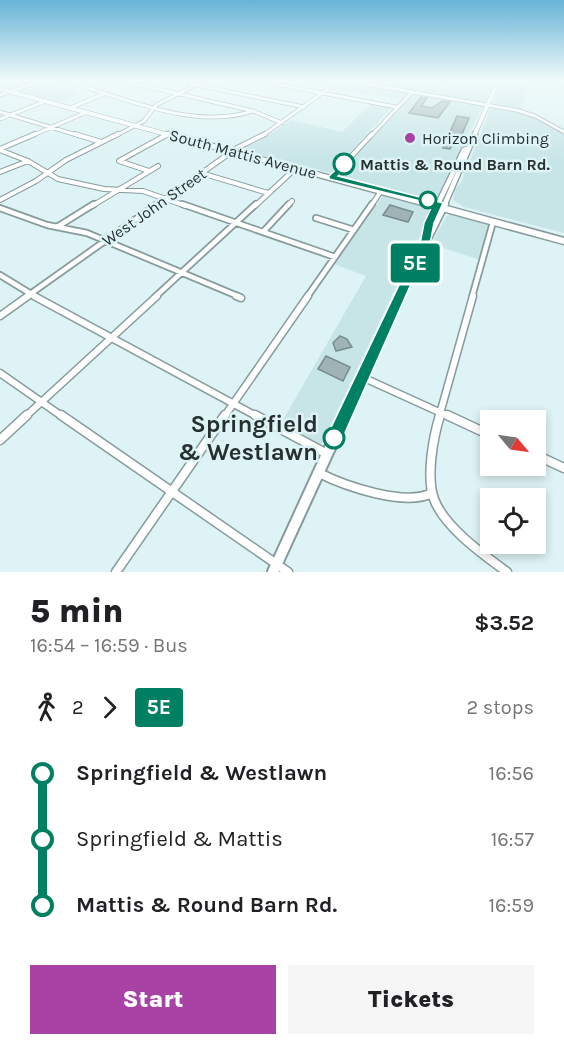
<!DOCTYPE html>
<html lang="en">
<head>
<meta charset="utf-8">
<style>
  body { margin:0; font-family:Karla,sans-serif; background:#f6f6f6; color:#202124; height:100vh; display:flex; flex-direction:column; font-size:22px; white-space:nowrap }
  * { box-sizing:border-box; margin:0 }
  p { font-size:20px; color:#757577 }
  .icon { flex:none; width:33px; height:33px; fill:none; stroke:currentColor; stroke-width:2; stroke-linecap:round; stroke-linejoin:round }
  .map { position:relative; height:572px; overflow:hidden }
  .side { display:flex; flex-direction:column; background:#fff; flex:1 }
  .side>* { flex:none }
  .badge { padding:0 12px; border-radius:4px; font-size:21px; line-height:39px }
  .needle { width:39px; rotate:119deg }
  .tools { position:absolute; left:480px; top:410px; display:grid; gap:12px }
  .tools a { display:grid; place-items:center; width:66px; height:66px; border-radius:0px; background:#fff; box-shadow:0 3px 9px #0003; font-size:30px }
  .map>.badge { position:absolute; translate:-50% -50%; box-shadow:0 0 0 3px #fff }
  .legs { display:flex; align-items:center; gap:9px; height:66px; padding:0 30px; font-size:20px }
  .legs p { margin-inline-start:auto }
  .overview { display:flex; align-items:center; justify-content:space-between; height:102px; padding:0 30px }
  h1 { font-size:33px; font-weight:800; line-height:45px }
  .action { display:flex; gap:12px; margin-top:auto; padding:12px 30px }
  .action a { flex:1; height:69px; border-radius:0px; background:#a942a5; color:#fff; font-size:24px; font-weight:800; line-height:69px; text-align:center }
  .action a+a { background:#f6f6f6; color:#202124 }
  ul { padding:0 30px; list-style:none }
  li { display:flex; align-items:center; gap:21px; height:66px; font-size:22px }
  li i { display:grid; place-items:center; width:9px; height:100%; margin:0 8px; background:currentColor }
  li i::after { content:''; width:15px; height:15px; margin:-8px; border:4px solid; border-radius:50%; background:#fff }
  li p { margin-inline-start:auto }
  li:first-child i { background:linear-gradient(#0000 50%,currentColor 0) }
  li:last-child i { background:linear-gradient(currentColor 50%,#0000 0) }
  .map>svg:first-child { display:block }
  .built { fill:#c7e5e7 }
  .building { fill:#a0b4b5; stroke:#788c8d; stroke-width:1.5 }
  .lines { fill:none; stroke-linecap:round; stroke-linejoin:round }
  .minor-far4-casing { stroke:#879b9c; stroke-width:4.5 }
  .minor-far3-casing { stroke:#879b9c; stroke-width:6 }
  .minor-far2-casing { stroke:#879b9c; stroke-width:8 }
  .minor-far1-casing { stroke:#879b9c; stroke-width:9 }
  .minor-casing { stroke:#879b9c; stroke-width:11 }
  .major-far4-casing { stroke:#879b9c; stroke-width:5 }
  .major-far3-casing { stroke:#879b9c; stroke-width:7 }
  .major-far2-casing { stroke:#879b9c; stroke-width:9 }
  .major-far1-casing { stroke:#879b9c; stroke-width:11 }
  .major-casing { stroke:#879b9c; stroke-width:14 }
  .minor-far4 { stroke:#fff; stroke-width:3 }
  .minor-far3 { stroke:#fff; stroke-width:4 }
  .minor-far2 { stroke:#fff; stroke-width:4.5 }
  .minor-far1 { stroke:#fff; stroke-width:6 }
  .minor { stroke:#fff; stroke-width:8 }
  .major-far4 { stroke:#fff; stroke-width:4 }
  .major-far3 { stroke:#fff; stroke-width:4.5 }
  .major-far2 { stroke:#fff; stroke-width:6 }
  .major-far1 { stroke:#fff; stroke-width:8 }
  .major { stroke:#fff; stroke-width:10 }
  .line-1 { fill:#008063; stroke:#fff; stroke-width:1.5 }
  .poi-dot { fill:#a942a5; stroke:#ddf3f5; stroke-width:2 }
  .stop-1-dot { fill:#fff; stroke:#008063; stroke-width:3 }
  .labels { text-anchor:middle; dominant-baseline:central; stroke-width:5; stroke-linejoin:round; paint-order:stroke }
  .far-poi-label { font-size:16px; fill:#273030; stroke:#ddf3f5; text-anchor:start }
  .far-street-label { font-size:16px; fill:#273030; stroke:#ddf3f5 }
  .far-stop-label { font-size:16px; font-weight:bold; fill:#273030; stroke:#ddf3f5; text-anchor:start }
  .near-stop-label { font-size:24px; font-weight:bold; fill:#273030; stroke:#ddf3f5; text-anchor:end }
</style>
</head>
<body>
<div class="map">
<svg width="564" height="572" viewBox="0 0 564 572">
  <rect width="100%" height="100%" fill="#ddf3f5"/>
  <!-- built -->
  <path class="built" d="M8,81H34L81,93L55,103L0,87Z
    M342,81H406L448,88L453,81H495L436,201L339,175L405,101L334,88Z
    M503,81H529L521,110L493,103Z
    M371,104L391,108L331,173L239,150L263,139L291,120L342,132Z
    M491,108L530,115L564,132V233L464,207L453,200L455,189L461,183Z
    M384,194L428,207L430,215L317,454L276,432L366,276L334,264Z
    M450,214L488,223L490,225L480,260L431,244L446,217Z"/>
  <!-- building -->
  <path class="building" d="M421,97L427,98L421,106L432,108L442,101L450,102L438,118L409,113Z
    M457,116L469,118L466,125L459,141L454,142L450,149L443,148Z
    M390,205L413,212L408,222L383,215Z
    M340,336L347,339L352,347L336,351L333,343Z
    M326,356L350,367L343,381L318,369Z"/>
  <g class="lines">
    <!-- minor-far4 casing -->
    <g class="minor-far4-casing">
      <path id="minor-far4" d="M65,81C123,97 193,131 253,111
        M123,81L253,111L282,123
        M177,81L304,107
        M259,81L396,107
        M349,81L516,110L535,116L564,132
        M546,81L564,84
        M0,95L41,81
        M70,108L106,93
        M0,112L80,136
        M0,119L46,101
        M31,136L87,112
        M115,136L144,121L156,105L204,81
        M165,136L168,134
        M262,136L339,81
        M371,136L412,92"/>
    </g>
    <!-- minor-far3 casing -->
    <g class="minor-far3-casing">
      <path id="minor-far3" d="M75,134L101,142
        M0,149L35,134
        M0,150L28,161L58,179L104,189L143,191L186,206
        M149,171L119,161L168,134
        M0,172L28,161
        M201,173L268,193
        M332,177L372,134
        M0,200L36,181L66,160L118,134
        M92,206L158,166
        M155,206L237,148L265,134
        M255,206L296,168
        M287,206L292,201
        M371,206L381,191"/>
    </g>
    <!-- minor-far2 casing -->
    <g class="minor-far2-casing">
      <path id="minor-far2" d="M182,204L335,257
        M0,208L47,225L87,233L240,297
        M316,218L354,230
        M57,227L94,204
        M263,232L289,204
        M0,275L36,297
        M26,297L157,204
        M155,297L256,204
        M307,297L372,204
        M472,297L493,222"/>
    </g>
    <!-- minor-far1 casing -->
    <g class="minor-far1-casing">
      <path id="minor-far1" d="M34,296L258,417
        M236,296L241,298
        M0,316L28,296
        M0,373L63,417
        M362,377L450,417
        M25,417L157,296
        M224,417L308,296
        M439,417L473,296"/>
    </g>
    <!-- minor casing -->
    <g class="minor-casing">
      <path id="minor" d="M61,415L288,572
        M255,415L327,454
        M440,415C433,438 426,477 434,499C444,527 484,555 507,572
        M447,415L490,435
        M0,440L27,415
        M536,455L564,468
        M319,473C345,486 405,507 432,493
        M116,572L225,415"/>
    </g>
    <!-- major-far4 casing -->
    <g class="major-far4-casing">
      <path id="major-far4" d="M0,89L173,136
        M474,136L498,81"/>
    </g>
    <!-- major-far3 casing -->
    <g class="major-far3-casing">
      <path id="major-far3" d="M168,134L434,206
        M462,169L472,168
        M437,206L464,150L467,149
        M444,206L475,134"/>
    </g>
    <!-- major-far2 casing -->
    <g class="major-far2-casing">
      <path id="major-far2" d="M428,204L564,241
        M427,235L429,223L438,204
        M399,297L445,204"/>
    </g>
    <!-- major-far1 casing -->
    <g class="major-far1-casing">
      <path id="major-far1" d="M344,417L400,296"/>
    </g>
    <!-- major casing -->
    <g class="major-casing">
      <path id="major" d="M273,572L345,415"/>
    </g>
    <!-- minor-far4 -->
    <use href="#minor-far4" class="minor-far4"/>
    <!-- minor-far3 -->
    <use href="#minor-far3" class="minor-far3"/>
    <!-- minor-far2 -->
    <use href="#minor-far2" class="minor-far2"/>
    <!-- minor-far1 -->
    <use href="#minor-far1" class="minor-far1"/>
    <!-- minor -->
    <use href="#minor" class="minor"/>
    <!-- major-far4 -->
    <use href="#major-far4" class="major-far4"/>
    <!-- major-far3 -->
    <use href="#major-far3" class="major-far3"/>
    <!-- major-far2 -->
    <use href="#major-far2" class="major-far2"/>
    <!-- major-far1 -->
    <use href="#major-far1" class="major-far1"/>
    <!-- major -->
    <use href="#major" class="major"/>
  </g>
  <!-- sky -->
  <linearGradient id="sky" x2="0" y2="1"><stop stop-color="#67b3d6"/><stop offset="0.5" stop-color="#f0fafa"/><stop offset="1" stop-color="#f0fafa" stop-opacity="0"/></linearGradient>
  <rect width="564" height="161" fill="url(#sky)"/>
  <!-- line-1 -->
  <path class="line-1" d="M344,162L348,164L338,176L443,203L434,223L431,239L340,444L334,447L328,444L326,438L421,239L424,223L433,204L329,179V176Z"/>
  <!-- markers -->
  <circle class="poi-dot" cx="410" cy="138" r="6"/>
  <g class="stop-1-dot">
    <circle cx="344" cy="164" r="10"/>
    <circle cx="428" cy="200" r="8"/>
    <circle cx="334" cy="438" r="10"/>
  </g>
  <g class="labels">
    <!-- far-poi labels -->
    <g class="far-poi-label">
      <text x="422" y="138">Horizon Climbing</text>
    </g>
    <!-- far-street labels -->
    <g class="far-street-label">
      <text transform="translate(243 154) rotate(15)">South Mattis Avenue</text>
      <text transform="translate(154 207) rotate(-35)">West John Street</text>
    </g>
    <!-- far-stop labels -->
    <g class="far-stop-label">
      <text x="360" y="164">Mattis &amp; Round Barn Rd.</text>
    </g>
    <!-- near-stop labels -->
    <g class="near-stop-label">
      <text x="318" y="424">Springfield<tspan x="318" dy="28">&amp; Westlawn</tspan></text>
    </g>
  </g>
</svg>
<div class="tools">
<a><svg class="needle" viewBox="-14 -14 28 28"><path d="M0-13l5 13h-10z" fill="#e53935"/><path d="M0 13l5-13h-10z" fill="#757577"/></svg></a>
<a><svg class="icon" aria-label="locate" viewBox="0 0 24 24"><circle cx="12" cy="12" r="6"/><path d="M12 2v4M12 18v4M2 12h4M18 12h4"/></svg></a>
</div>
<b class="badge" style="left:415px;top:263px;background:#008063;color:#fff">5E</b>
</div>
<section class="side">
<div class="overview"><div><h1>5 min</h1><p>16:54 – 16:59 · Bus</p></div><b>$3.52</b></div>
<div class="legs"><svg class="icon" aria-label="walk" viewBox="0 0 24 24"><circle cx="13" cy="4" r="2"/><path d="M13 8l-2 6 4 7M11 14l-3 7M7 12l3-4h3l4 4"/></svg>2<svg class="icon" aria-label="forward" viewBox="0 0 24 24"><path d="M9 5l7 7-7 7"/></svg><b class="badge" style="background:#008063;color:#fff">5E</b><p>2 stops</p></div>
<ul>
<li><i style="color:#008063"></i><b>Springfield &amp; Westlawn</b><p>16:56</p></li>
<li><i style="color:#008063"></i><span>Springfield &amp; Mattis</span><p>16:57</p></li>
<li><i style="color:#008063"></i><b>Mattis &amp; Round Barn Rd.</b><p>16:59</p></li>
</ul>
<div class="action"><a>Start</a><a>Tickets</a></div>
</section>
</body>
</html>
